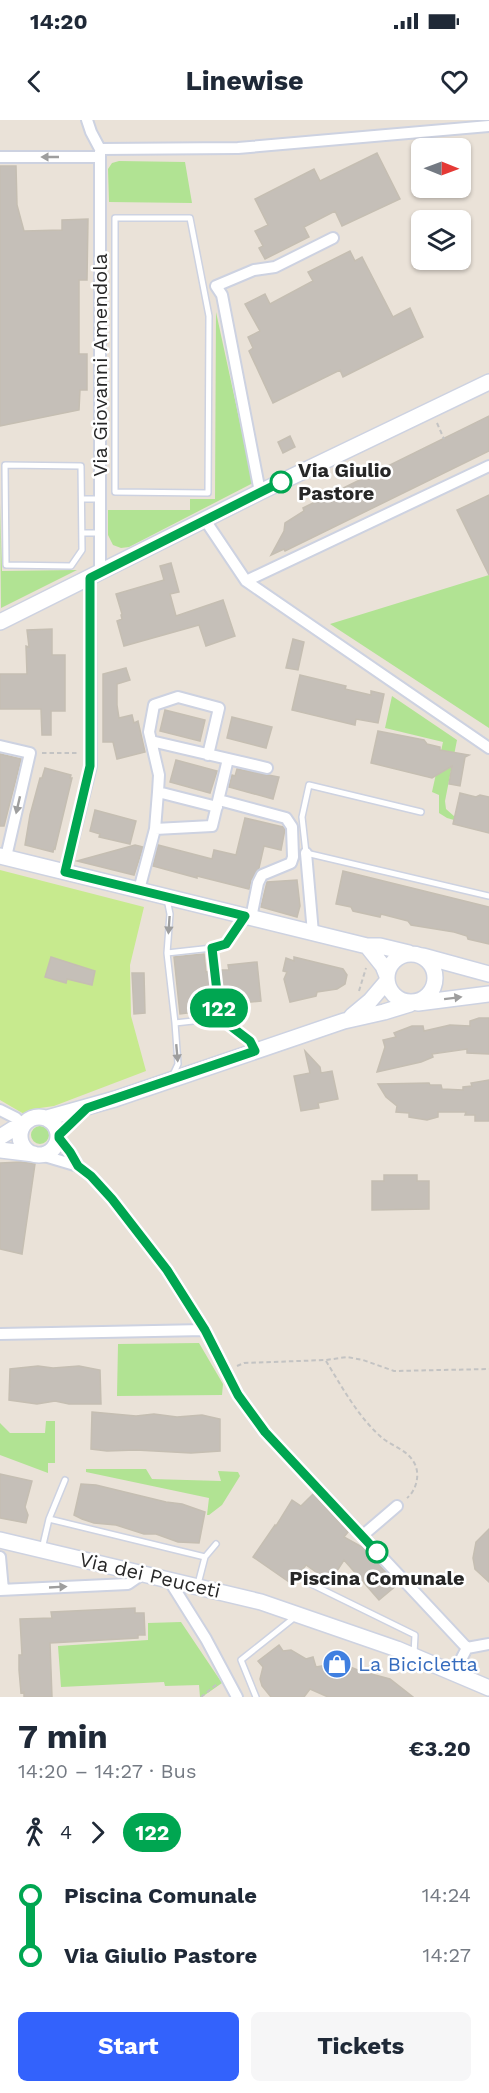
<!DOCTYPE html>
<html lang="en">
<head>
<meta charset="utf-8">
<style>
  body { margin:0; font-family:"Work Sans",sans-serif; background:#f6f6f7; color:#1f2937; height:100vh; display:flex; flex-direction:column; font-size:22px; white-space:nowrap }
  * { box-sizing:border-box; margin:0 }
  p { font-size:20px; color:#747a83 }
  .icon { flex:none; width:33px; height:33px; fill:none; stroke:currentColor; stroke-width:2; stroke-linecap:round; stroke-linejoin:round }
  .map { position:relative; height:1577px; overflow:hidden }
  .panel { display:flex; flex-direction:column; background:#fff; flex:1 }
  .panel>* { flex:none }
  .badge { padding:0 12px; border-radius:20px; font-size:21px; line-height:39px }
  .needle { width:39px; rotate:91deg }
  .buttons { position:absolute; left:411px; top:18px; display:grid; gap:12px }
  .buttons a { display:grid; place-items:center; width:60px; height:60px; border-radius:9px; background:#fff; box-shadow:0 2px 4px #0004; font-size:30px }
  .map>.badge { position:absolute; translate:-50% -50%; box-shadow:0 0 0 3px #fff }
  .legs { display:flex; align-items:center; gap:9px; height:66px; padding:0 18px; font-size:20px }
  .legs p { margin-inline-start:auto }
  .overview { display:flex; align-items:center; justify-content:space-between; height:102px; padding:0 18px }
  h1 { font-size:33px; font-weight:700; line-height:45px }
  .primary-button { display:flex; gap:12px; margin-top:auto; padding:12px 18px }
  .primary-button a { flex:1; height:69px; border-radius:9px; background:#3362fc; color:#fff; font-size:24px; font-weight:700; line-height:69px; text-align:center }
  .primary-button a+a { background:#f6f6f7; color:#1f2937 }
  ul { padding:0 18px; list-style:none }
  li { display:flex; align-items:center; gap:21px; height:60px; font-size:22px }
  li i { display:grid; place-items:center; width:9px; height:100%; margin:0 8px; background:currentColor }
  li i::after { content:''; width:15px; height:15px; margin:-8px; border:4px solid; border-radius:50%; background:#fff }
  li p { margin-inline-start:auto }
  li:first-child i { background:linear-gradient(#0000 50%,currentColor 0) }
  li:last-child i { background:linear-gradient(currentColor 50%,#0000 0) }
  .status { display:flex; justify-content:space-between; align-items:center; height:42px; padding:0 30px; background:#fff; direction:ltr }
  .status svg { height:16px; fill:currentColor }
  header { display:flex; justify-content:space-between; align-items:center; height:78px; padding:0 18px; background:#fff; font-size:27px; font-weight:700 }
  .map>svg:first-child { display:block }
  .green { fill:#b1e393 }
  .pitch { fill:#c7ea8e }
  .building { fill:#c5bfb8; stroke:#c5beb2; stroke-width:1.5 }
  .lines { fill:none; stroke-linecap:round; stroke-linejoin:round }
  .lane-casing { stroke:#cdd2e1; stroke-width:8 }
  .street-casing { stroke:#cdd2e1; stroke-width:14 }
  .secondary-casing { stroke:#cdd2e1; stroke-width:18 }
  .path { stroke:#c3c3c3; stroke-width:2; stroke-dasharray:4.5 3; stroke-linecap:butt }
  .lane { stroke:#fff; stroke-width:5 }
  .street { stroke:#fff; stroke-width:10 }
  .secondary { stroke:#fff; stroke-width:15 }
  .oneway { fill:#9e9e9e }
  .line-1-casing { stroke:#fff; stroke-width:14 }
  .line-1 { stroke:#00a651; stroke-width:9 }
  .stop-1-dot { fill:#fff; stroke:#00a651; stroke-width:3 }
  .labels { text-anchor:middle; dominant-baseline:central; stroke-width:5; stroke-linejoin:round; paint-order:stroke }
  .street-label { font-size:20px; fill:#272727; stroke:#fff }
  .stop-label { font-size:20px; font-weight:bold; fill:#272727; stroke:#fff; text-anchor:start }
  .shop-label { font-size:20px; fill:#366cbe; stroke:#fff; text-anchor:start }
</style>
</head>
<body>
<div class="status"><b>14:20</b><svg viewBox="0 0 49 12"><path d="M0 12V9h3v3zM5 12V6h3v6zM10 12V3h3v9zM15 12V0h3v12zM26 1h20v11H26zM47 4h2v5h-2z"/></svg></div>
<header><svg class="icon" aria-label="back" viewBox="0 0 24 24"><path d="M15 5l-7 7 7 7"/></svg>Linewise<svg class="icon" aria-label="heart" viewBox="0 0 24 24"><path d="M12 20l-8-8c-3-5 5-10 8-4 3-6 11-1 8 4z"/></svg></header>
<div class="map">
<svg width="489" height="1577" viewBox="0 0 489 1577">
  <rect width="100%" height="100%" fill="#eae2d8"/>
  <!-- green -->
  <path class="green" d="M119,41L185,42L192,83L109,82L108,49L112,43Z
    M216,192L253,363L129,427L121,428L113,425L108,415V390H190V379H215Z
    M0,383L2,451L77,450L1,488Z
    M489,455V608L330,504Z
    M392,576L457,620L445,681L446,689L455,697L454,700L447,698L439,693V675L432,672L443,622L385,608Z
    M31 1015a9 9 0 1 1 18 0a9 9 0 1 1-18 0Z
    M199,1223L223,1264L222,1275L117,1276L118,1224Z
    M46,1301H55V1343H48V1353L0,1335V1303L10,1313H45Z
    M86,1349H146L152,1359L221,1361L218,1351L238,1352L240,1356L222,1385L209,1395H207L209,1378L86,1352Z
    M181,1502L222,1563L202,1577H200L199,1565L165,1566L164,1562L61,1567L58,1526L148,1520V1503Z"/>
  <!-- pitch -->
  <path class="pitch" d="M0,750L144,787L130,845L131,896L146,951L54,986L33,989L24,994L0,980Z"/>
  <!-- building -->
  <path class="building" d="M377,33L400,79L342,106L335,91L304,107L309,117L265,139L259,128L263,126L255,111L268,105L255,79L314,49L320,61Z
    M0,46H16L17,85L24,111L62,110V100L88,99L87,160H79V234H87V270H80L79,290L0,306Z
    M350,131L355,141L362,137L393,197L410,188L423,217L343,257L340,250L273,283L249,231L253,228L248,217L260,211L245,184L265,174L270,184L313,161L308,152Z
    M489,296V331L285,431L284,429L271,435L284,411L285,403L304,391L303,388Z
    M290,316L295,327L283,333L278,322Z
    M489,375V455L457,390Z
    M171,443L179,472L170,474L176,496L223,480L235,516L206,526L199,505L124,526L117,501L122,499L121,495L122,494L116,474L164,460L160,446Z
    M52,509V535H65V591H51V615H42L41,589H0V554H27L26,526L29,527L27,510Z
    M293,519L304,522L298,550L286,548Z
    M126,548L130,560L117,564V585L119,598L132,595L134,603L138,601L145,632L117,639L113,622H103V554Z
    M300,555L346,566L345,569L371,575V571L384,574L378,603L356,599L355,605L292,590Z
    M165,590L205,600L200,621L160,611Z
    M232,597L272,607L266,628L227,618Z
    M378,611L424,620L427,624L440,627V630L469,635L465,637L460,666L449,664L452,646L432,658L371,643Z
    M0,634L21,639L4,706H0Z
    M176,640L217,651L210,673L170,662Z
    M45,648L71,655L70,658H72L55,729L54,728L53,732L25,725L30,695L40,658H42Z
    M237,649L279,657L273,679L229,667L232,655L235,656Z
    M460,673L476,677L480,675L489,677V713L453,704Z
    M95,690L136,701L130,724L99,717L100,714L90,711Z
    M245,698L283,707L285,709L281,730L264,726L259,748L251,760L249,769L197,756V758L153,746L158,725L212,739L214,730L236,735Z
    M135,725L143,727L134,755L77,741Z
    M343,751L489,787V824L468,819L467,816L454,812L411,805L408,801L381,794L380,797L353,791L351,787L336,784Z
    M297,760L300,786L297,797L261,787L267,762Z
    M204,834L206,852L210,851L212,872L208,873L211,890L180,894L174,837Z
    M51,837L95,851L92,865L67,859L66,863L45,857Z
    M294,837L343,849L347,855L345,864L337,869L317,872L316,876L290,882L284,859L287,852L283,851L286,838L294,841Z
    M257,842L261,881L232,884L231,870L222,871L219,850H229L228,845Z
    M132,853H144L145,893L134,894Z
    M479,898H489V934L467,933V929L432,934L433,937L421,942L377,952L385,927L383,920L396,917L394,913L399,911L412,906H423L424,911L450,905L470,906V901Z
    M305,931L320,947L321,953L332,951L338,979L318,983L319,988L301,991L294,956L310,953Z
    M489,960V1001H475V995H465L466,992H438V997L427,1000L409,997V993L396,992L397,986L386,977L378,964L429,963L430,965H441L442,969L463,970V967L472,966L471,963Z
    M21,1042L35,1044L22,1134L0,1129V1043Z
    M384,1055H417V1061H429V1089L372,1090V1061H384Z
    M38,1246L53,1248L79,1246L100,1250L101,1284H69L55,1281L37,1284L9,1280L10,1249Z
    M92,1292L136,1296L154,1294L177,1297L202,1295L220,1299V1331L191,1333L136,1330L107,1331L91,1329Z
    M0,1354L32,1361L25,1387L28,1395L26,1403L0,1398Z
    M81,1364L96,1365L166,1382L182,1384L205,1392L199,1423L178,1422L156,1414H144L116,1405L94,1403L82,1399L74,1395Z
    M313,1374L348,1412L344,1417L364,1428L397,1465L379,1480L344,1440L330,1462L306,1445L292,1464L253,1437L275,1405L276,1406L292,1380L301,1386Z
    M489,1409V1462L475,1449L473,1438L476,1422Z
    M135,1488V1493H144L145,1515H138V1518L50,1523L52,1577H24V1572L21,1573L19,1550V1535H22L20,1499L52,1498L51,1492Z
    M279,1525L283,1531L291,1530L306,1539L313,1537L316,1547L333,1544L334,1540L349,1543L348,1546L360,1551L390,1559L413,1577H328L310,1569L304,1577H271L262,1566L260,1559L263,1547L258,1541Z"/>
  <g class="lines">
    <!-- lane casing -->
    <g class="lane-casing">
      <path id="lane" d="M115,98H190L209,196L208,373L115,372Z
        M5,345L81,346L82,430L71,446L6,445Z
        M82,379H100
        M82,413H100
        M421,692L309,665L302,697L306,733L489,776
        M167,779L170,794L167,833
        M212,828L226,824L244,797
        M220,898L212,828L167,833L175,903L220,898L250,921L255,930
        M172,957L178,944L175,903
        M49,1399L65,1360
        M42,1429L49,1399L205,1437L198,1464
        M205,1437L216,1424
        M309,1463L415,1515L414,1534
        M256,1577L241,1540L295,1497"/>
    </g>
    <!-- street casing -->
    <g class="street-casing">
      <path id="street" d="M87,0L91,12L100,29V453
        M100,29L238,28L489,6
        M0,37H99
        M260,372L222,175L216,166L254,150L275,147L333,118
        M205,400L246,461L489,628
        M246,461L489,346
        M151,621L267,648
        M0,626L30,633L6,737
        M158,672L217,687
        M219,680L286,698L292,707L293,737L291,743L262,755L258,763L251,798
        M155,709L212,706L228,639
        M306,733L313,813
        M65,752L91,646L90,458
        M139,770L155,709L158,672L159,655L149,612L154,585L178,577L219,588L208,635
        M0,990L16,998L23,1005
        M59,1018L70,1032L78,1046
        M41,1035L78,1046L91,1056L112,1079L167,1150L205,1210L238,1275L265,1312L467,1528L454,1553
        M0,1214L205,1210
        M362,1416L397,1386
        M0,1437L3,1470
        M169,1460L206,1519L237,1577
        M0,1470L128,1464L144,1453
        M467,1528L489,1524"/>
    </g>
    <!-- secondary casing -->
    <g class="secondary-casing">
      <path id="secondary" d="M0,502L260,372L489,262
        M0,736L367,826H380L409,833
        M367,826L383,846L387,856
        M387 858a24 24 0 1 1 48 0a24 24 0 1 1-48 0Z
        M423,836L489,854
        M418,883L489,874
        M352,896L370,881L387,861
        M20 1016a19 19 0 1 1 38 0a19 19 0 1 1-38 0Z
        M47,998L115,979L344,901L384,892L410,884
        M0,1017L13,1009L22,1007
        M0,1030L34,1034
        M0,1420L261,1482L397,1529L489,1568"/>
    </g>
    <!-- path -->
    <path class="path" d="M437,303L444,319
      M42,633H79
      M359,871L366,848
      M326,1241C342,1267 357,1295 380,1316C389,1325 406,1329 413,1341C421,1352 417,1370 407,1378
      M237,1246L244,1243L326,1240L347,1237L363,1240L394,1251L489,1249
      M201,1577L217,1564"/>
    <!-- lane -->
    <use href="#lane" class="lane"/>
    <!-- street -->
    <use href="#street" class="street"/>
    <!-- secondary -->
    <use href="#secondary" class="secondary"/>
  </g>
  <!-- one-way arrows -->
  <defs><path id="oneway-solid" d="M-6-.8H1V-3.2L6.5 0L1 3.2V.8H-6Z" transform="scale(1.5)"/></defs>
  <g class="oneway">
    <use href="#oneway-solid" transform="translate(50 37) rotate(180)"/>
    <use href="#oneway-solid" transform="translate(18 685) rotate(103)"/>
    <use href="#oneway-solid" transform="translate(169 805) rotate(94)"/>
    <use href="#oneway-solid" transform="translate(453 878) rotate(-7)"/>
    <use href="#oneway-solid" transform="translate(177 933) rotate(85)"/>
    <use href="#oneway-solid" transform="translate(58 1467) rotate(-3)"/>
  </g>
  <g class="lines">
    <!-- line-1 casing -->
    <g class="line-1-casing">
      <path id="line-1" d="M281,362L90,458V646L65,752L245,796L226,824L212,828L220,898L250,921L255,931L87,988L59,1015V1018L70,1032L78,1046L91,1056L112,1079L167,1150L205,1210L238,1275L265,1312L377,1432"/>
    </g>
    <!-- line-1 -->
    <use href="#line-1" class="line-1"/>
  </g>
  <!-- icons -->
  <defs>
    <g id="shop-disc" transform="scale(1.5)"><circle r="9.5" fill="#3f7fe0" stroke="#fff"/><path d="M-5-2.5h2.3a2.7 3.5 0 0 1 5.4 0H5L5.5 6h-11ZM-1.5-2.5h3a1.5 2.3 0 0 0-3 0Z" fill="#fff"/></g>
  </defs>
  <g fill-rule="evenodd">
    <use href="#shop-disc" x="337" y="1544"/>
  </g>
  <!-- markers -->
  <g class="stop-1-dot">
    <circle cx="281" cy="362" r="10"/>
    <circle cx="377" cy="1432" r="10"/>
  </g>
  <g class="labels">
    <!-- street labels -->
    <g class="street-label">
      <text transform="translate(100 245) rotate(-90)">Via Giovanni Amendola</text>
      <text transform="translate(150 1455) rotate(13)">Via dei Peuceti</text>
    </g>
    <!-- stop labels -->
    <g class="stop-label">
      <text x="298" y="350">Via Giulio<tspan x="298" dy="23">Pastore</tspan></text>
      <text x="377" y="1458" text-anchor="middle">Piscina Comunale</text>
    </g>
    <!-- shop labels -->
    <g class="shop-label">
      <text x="358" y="1544">La Bicicletta</text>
    </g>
  </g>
</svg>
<div class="buttons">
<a><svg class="needle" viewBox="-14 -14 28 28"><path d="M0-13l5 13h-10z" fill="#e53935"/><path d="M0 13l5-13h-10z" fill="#747a83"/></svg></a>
<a><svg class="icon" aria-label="layers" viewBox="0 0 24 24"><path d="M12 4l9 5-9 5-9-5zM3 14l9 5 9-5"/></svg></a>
</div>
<b class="badge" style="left:219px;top:888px;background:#00a651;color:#fff">122</b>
</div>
<section class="panel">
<div class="overview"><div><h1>7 min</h1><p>14:20 – 14:27 · Bus</p></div><b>€3.20</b></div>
<div class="legs"><svg class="icon" aria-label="walk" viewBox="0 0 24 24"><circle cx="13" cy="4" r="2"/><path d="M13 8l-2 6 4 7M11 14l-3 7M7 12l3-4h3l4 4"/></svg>4<svg class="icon" aria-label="forward" viewBox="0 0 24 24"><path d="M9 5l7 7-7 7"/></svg><b class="badge" style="background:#00a651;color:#fff">122</b></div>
<ul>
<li><i style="color:#00a651"></i><b>Piscina Comunale</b><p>14:24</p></li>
<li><i style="color:#00a651"></i><b>Via Giulio Pastore</b><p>14:27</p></li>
</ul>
<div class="primary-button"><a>Start</a><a>Tickets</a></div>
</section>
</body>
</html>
